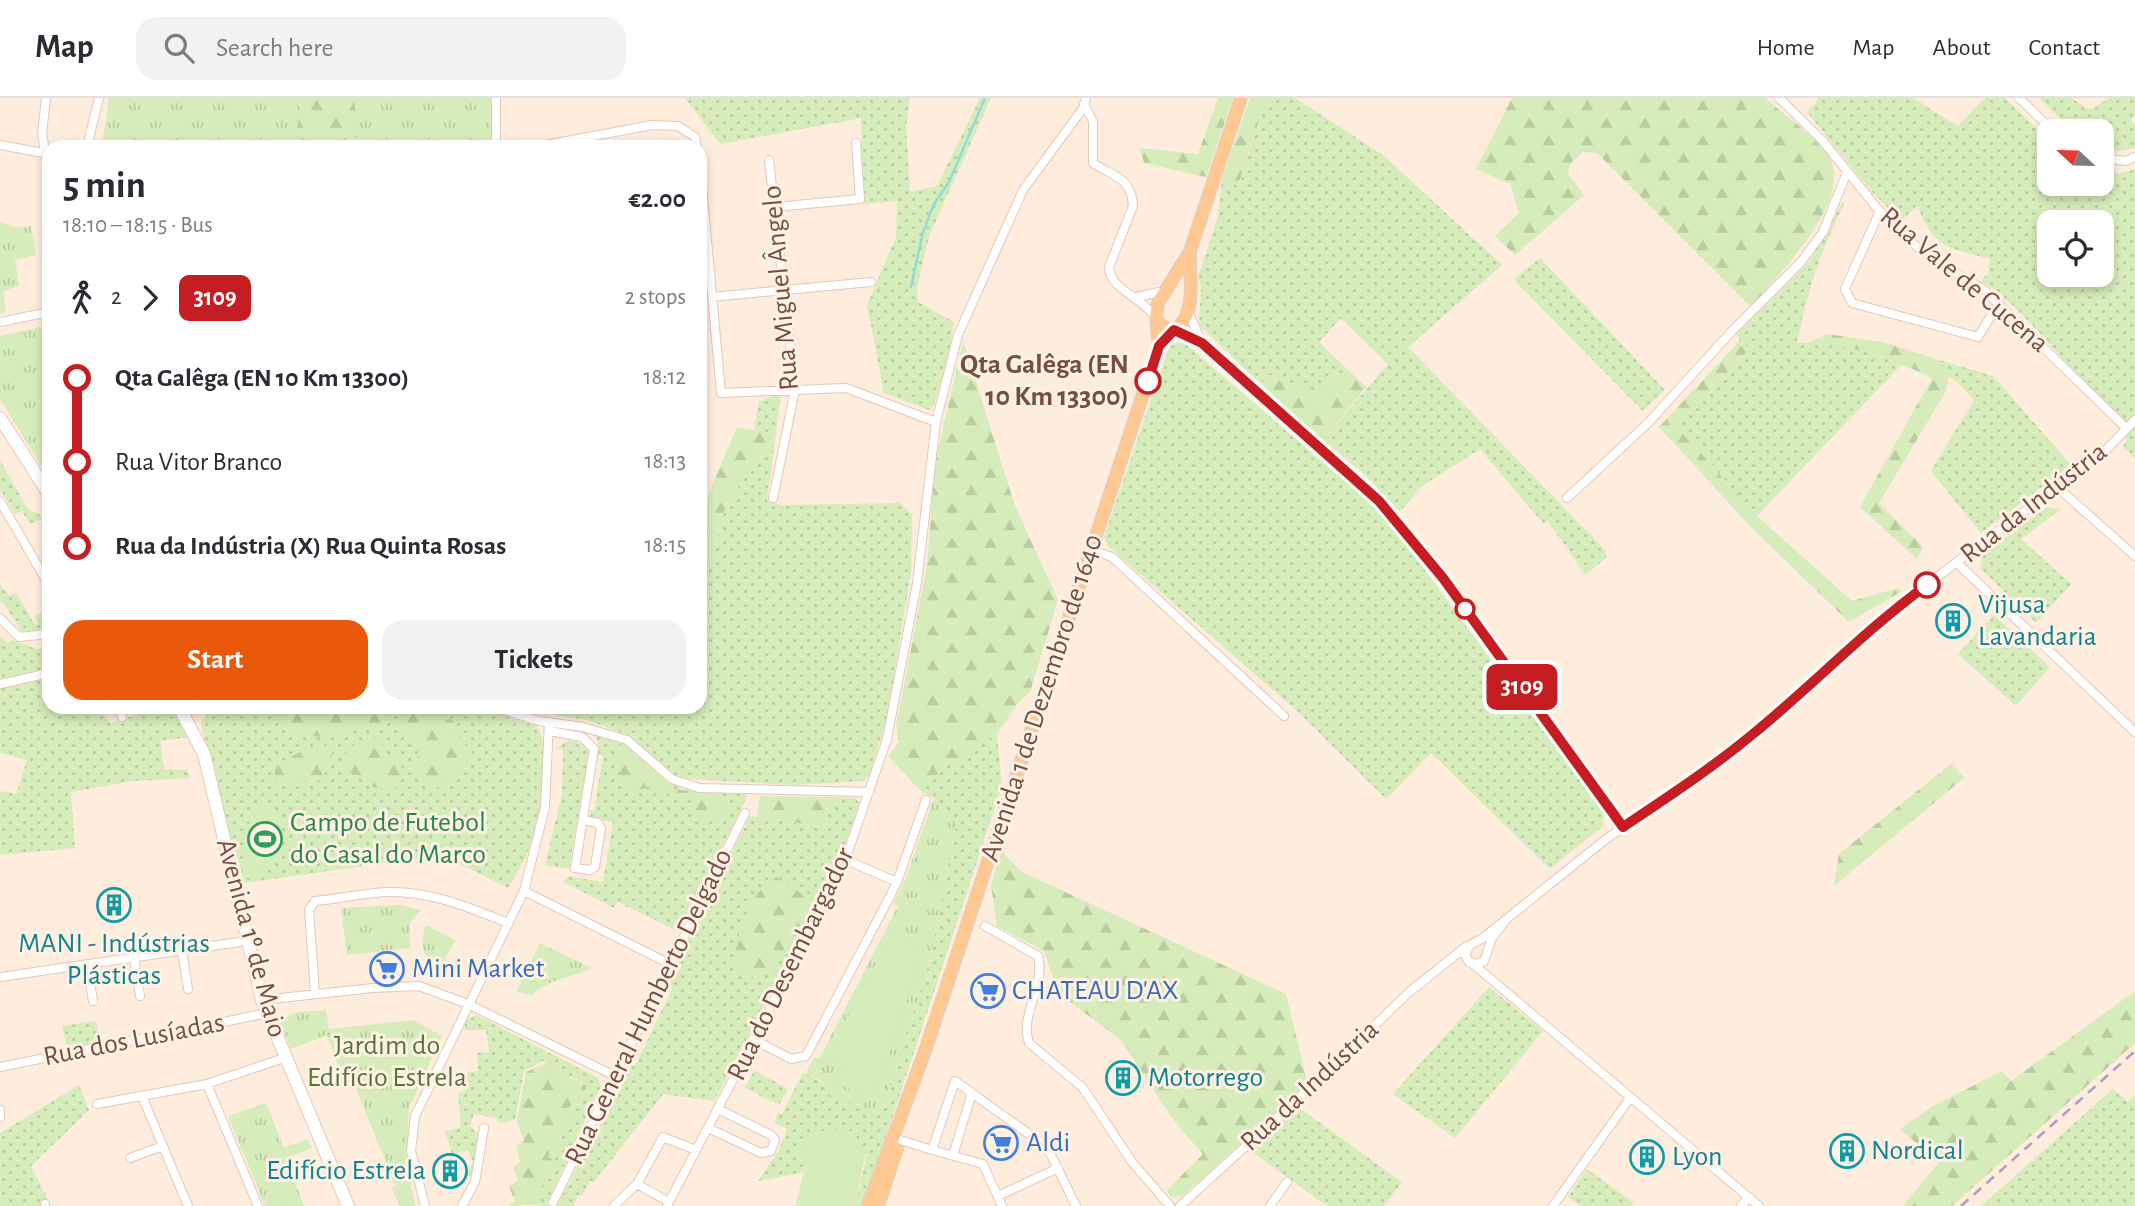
<!DOCTYPE html>
<html lang="en">
<head>
<meta charset="utf-8">
<style>
  body { margin:0; font-family:"Alegreya Sans",sans-serif; background:#f2f2f3; color:#2b2b33; height:100vh; display:flex; flex-direction:column; font-size:26px; white-space:nowrap }
  * { box-sizing:border-box; margin:0 }
  p { font-size:23px; color:#7c7c81 }
  .icon { flex:none; width:38px; height:38px; fill:none; stroke:currentColor; stroke-width:2; stroke-linecap:round; stroke-linejoin:round }
  .map { position:relative; flex:1; overflow:hidden }
  .drawer { position:absolute; left:42px; top:42px; width:665px; height:574px; display:flex; flex-direction:column; background:#fff; border-radius:21px; box-shadow:0 4px 10px #0003 }
  .drawer>* { flex:none }
  .badge { padding:0 14px; border-radius:10px; font-size:24px; line-height:46px }
  .needle { width:46px; rotate:292deg }
  .tools { position:absolute; left:2037px; top:21px; display:grid; gap:14px }
  .tools a { display:grid; place-items:center; width:77px; height:77px; border-radius:14px; background:#fff; box-shadow:0 4px 10px #0003; font-size:35px }
  .map>.badge { position:absolute; translate:-50% -50%; box-shadow:0 0 0 4px #fff }
  .legs { display:flex; align-items:center; gap:10px; height:77px; padding:0 21px; font-size:23px }
  .legs p { margin-inline-start:auto }
  .overview { display:flex; align-items:center; justify-content:space-between; height:119px; padding:0 21px }
  h1 { font-size:38px; font-weight:700; line-height:52px }
  .cta { display:flex; gap:14px; margin-top:auto; padding:14px 21px }
  .cta a { flex:1; height:80px; border-radius:21px; background:#ea580c; color:#fff; font-size:28px; font-weight:700; line-height:80px; text-align:center }
  .cta a+a { background:#f2f2f3; color:#2b2b33 }
  ul { padding:0 21px; list-style:none }
  li { display:flex; align-items:center; gap:24px; height:84px; font-size:26px }
  li i { display:grid; place-items:center; width:10px; height:100%; margin:0 9px; background:currentColor }
  li i::after { content:''; width:18px; height:18px; margin:-9px; border:5px solid; border-radius:50%; background:#fff }
  li p { margin-inline-start:auto }
  li:first-child i { background:linear-gradient(#0000 50%,currentColor 0) }
  li:last-child i { background:linear-gradient(currentColor 50%,#0000 0) }
  header { display:flex; align-items:center; gap:42px; box-sizing:border-box; height:98px; padding:0 35px; background:#fff; border-bottom:2px solid #e1e1e2 }
  header strong { font-size:33px }
  nav { display:flex; gap:38px; margin-inline-start:auto; font-size:24px }
  .search { width:490px; height:63px; background:#f2f2f3; display:flex; align-items:center; gap:18px; box-sizing:border-box; padding:0 24px; border-radius:21px; color:#7c7c81; font-size:26px }
  .map>svg:first-child { display:block }
  .grass { fill:url(#grass-dots); fill-rule:evenodd }
  .forest { fill:url(#forest-firs) }
  .park { fill:url(#park-tufts) }
  .garden { fill:#d6ecba }
  .lines { fill:none; stroke-linecap:round; stroke-linejoin:round }
  .stream { stroke:#95dadb; stroke-width:2.5 }
  .street-casing { stroke:#e4c8bb; stroke-width:10 }
  .secondary-casing { stroke:#eac8b7; stroke-width:14 }
  .primary-casing { stroke:#dbd1ce; stroke-width:14 }
  .street { stroke:#fff; stroke-width:8 }
  .secondary { stroke:#fff; stroke-width:12 }
  .primary { stroke:#ffc792; stroke-width:12 }
  .rail { stroke:#ad9cc7; stroke-width:2.5; stroke-dasharray:10 7; stroke-linecap:butt }
  .line-1-casing { stroke:#fff; stroke-width:16 }
  .line-1 { stroke:#c61d23; stroke-width:10 }
  .stop-1-dot { fill:#fff; stroke:#c61d23; stroke-width:3.5 }
  .labels { text-anchor:middle; dominant-baseline:central; stroke-width:6; stroke-linejoin:round; paint-order:stroke }
  .street-label { font-size:28px; fill:#754e44; stroke:#fff1e4 }
  .stop-label { font-size:28px; font-weight:bold; fill:#754e44; stroke:#fff1e4; text-anchor:end }
  .culture-label { font-size:28px; fill:#0d838f; stroke:#fff1e4; text-anchor:start }
  .leisure-label { font-size:28px; fill:#27864d; stroke:#fff1e4; text-anchor:start }
  .shop-label { font-size:28px; fill:#366cbe; stroke:#fff1e4; text-anchor:start }
  .park-label { font-size:28px; fill:#537638; stroke:#fff1e4 }
</style>
</head>
<body>
<header>
<strong>Map</strong>
<div class="search"><svg class="icon" aria-label="search" viewBox="0 0 24 24"><circle cx="10" cy="10" r="6"/><path d="M15 15l6 6"/></svg>Search here</div>
<nav><a>Home</a><a>Map</a><a>About</a><a>Contact</a></nav>
</header>
<div class="map">
<svg width="2135" height="1108" viewBox="0 0 2135 1108">
  <defs>
    <pattern id="grass-dots" width="8" height="8" patternUnits="userSpaceOnUse" patternTransform="scale(1.75)"><rect width="8" height="8" fill="#d6ecba"/><path d="M2 2h.1M6 6h.1" fill="none" stroke="#bbcca1" stroke-width="1.8" stroke-linecap="round"/></pattern>
    <pattern id="forest-firs" width="22" height="20" patternUnits="userSpaceOnUse" patternTransform="scale(1.75)"><rect width="22" height="20" fill="#d6ecba"/><path d="M5 1l3.5 6h-7zM16 11l3.5 6h-7z" fill="#bbcca1"/></pattern>
    <pattern id="park-tufts" width="24" height="20" patternUnits="userSpaceOnUse" patternTransform="scale(1.75)"><rect width="24" height="20" fill="#d6ecba"/><path d="M3 7l-1-3M5 7V3M7 7l1-3M15 17l-1-3M17 17v-4M19 17l1-3" fill="none" stroke="#bbcca1"/></pattern>
  </defs>
  <rect width="100%" height="100%" fill="#feecdc"/>
  <!-- grass -->
  <path class="grass" d="M685,0H910L906,29L910,94L937,88L980,0H991L929,138L917,189L918,204L954,224L948,261L933,309L929,312L884,295L867,207L896,139L897,103L863,106L861,20L720,46Z
    M1266,0H1295L1383,57L1502,167L1408,249L1605,452L1606,460L1585,477L1548,423L1543,425L1480,351L1422,388L1400,414L1363,375L1323,342L1388,266L1341,220L1319,244L1344,268L1318,296L1270,277L1261,286L1199,227L1201,189L1198,179L1218,119L1222,80L1239,87Z
    M1820,0H1913L1958,28L1985,0H2005L2049,42V86H2102V71L2119,76L2135,71V361L2123,349L2127,341C2091,299 2026,207 1980,183L1988,176L1990,161C1946,149 1936,152 1917,108L1901,123L1873,95L1807,14ZM2049,124H2102V177H2049Z
    M2039,0H2071L2089,12L2110,0H2135V16L2130,22L2135,27V50L2118,53L2102,51V33H2074Z
    M1843,103L1845,105C1820,155 1808,190 1797,245H1839L1902,266L1757,418L1677,329L1751,249H1734L1740,241L1736,236L1809,164Z
    M1540,160L1665,292L1643,313L1517,185L1515,180Z
    M1183,244L1384,417L1604,715L1603,728L1550,771L1431,655L1386,701L1296,612L1108,448L1104,439L1168,252L1171,246Z
    M1936,261L1993,278L2071,367L1981,435L1931,373L1974,302L1956,283L1938,273Z
    M781,296L767,403L781,407L897,405L898,403L912,417L911,474L887,619L869,678L863,683L792,687L690,681L673,677L622,635L586,622L510,609H700V500L727,404L777,337L754,332L759,303Z
    M0,362L27,410L45,420L30,426L22,413L15,416L0,391Z
    M2045,410L2061,411L2021,441L2071,486L2036,525L1980,470L1983,456Z
    M0,487L10,498L16,495L35,527L38,525L34,519L48,510L49,530L22,535L3,504H0Z
    M1994,517L2050,569L2016,608L1958,556Z
    M0,538L7,545L13,542L36,551L49,549V609H100L110,625C133,620 146,609 171,609L185,634L189,633L191,639L160,643L164,671L187,672L191,680L131,683L71,694L75,750L0,757V693L16,696L27,662L0,655Z
    M211,609H476L537,628C553,654 540,722 529,751C524,765 515,777 508,790L462,767L413,761L244,785L233,743H227L213,663L203,639L201,625Z
    M591,631L626,646L665,681L682,691L745,696L747,699L679,834L618,804L614,810L563,784L568,778L603,784L613,724L591,720L589,712H594L603,658L598,656L599,647Z
    M997,636L1002,688L863,1108H855L867,1056L834,1032L818,1034L799,1044L804,1074L758,1083L778,1054L787,1031L774,1025L778,1015L782,1016L803,974L881,1016L930,862L956,727L934,700L921,693L940,673Z
    M570,642L587,648L589,653L569,771L545,767L562,695L563,651L556,650Z
    M832,699L856,700L859,705L840,762L714,1003L663,996L594,1084L590,1083L582,1098L578,1097L573,1108H557C581,1060 608,1015 631,967L635,968L672,891L667,886L750,718L825,729Z
    M1489,889L1543,933L1455,1040L1393,996Z
    M477,917L598,980L601,988L547,1105L554,1108L525,1107L539,1084L547,1058L561,1050L556,1036L575,1022L567,1013L571,1007L587,999L586,986L544,966L547,961L524,973L515,1022L501,1025L494,1019L474,1016L470,1028L479,1036L474,1078H466L473,1064L468,1052L452,1056L445,1033L461,1029L458,995L467,992V975L478,973L477,955L489,954L486,932H465V922Z
    M96,923L99,945L68,952L62,928Z
    M754,972L788,991L779,1007L745,990Z
    M79,987L89,1012L31,1068L51,1108H0V1035Z
    M2113,991L2128,1004L2135,997V1108H1981Z
    M1298,1009L1402,1084L1384,1108H1327L1251,1053Z
    M1587,1071L1634,1105L1630,1108H1581L1568,1099Z"/>
  <!-- forest -->
  <path class="forest" d="M303,0H354L360,40L296,30Z
    M1218,0H1233L1206,79L1144,65L1140,50L1198,56Z
    M1250,0H1266L1238,88L1222,80Z
    M1512,0H1765C1783,16 1821,42 1831,63C1851,105 1775,180 1751,209L1597,55L1583,54L1570,66L1568,76L1584,97L1515,157L1495,138L1519,115L1510,86L1476,71Z
    M1827,236L1883,244L1936,261L1938,273L1949,279L1946,293L1879,405L1923,449L1917,461L1860,409L1932,280C1892,261 1853,246 1807,245Z
    M963,243L1015,408L1058,502L1030,594L1018,605L997,636L940,673L921,693L888,658L899,644L896,628L927,468L935,365Z
    M1752,248L1677,329L1757,418L1852,503L1898,490L1902,493L1849,524L1749,427L1659,329L1734,249Z
    M1344,268L1366,289L1323,342L1261,286L1270,277L1318,296Z
    M737,329L777,336L727,404L700,500V430L710,392Z
    M276,609H392C387,614 383,622 378,626C358,641 309,641 286,634Z
    M404,609L453,622L454,635L473,655L464,668L432,694L412,675L421,647L405,643L399,624Z
    M373,639L381,643L384,655L400,659L402,673L395,693L372,689L360,678L341,672C344,650 352,646 373,639Z
    M336,647L322,682L276,685L274,667L311,649Z
    M613,647L628,648L642,666L676,692L722,696L726,711L720,719L707,718L703,724L694,723L695,701L671,698L654,687L635,693L623,682Z
    M1952,665L1964,680L1834,788L1839,756Z
    M760,698L832,699L825,729L757,719Z
    M1003,749L1005,757L1022,774L1286,896L1308,987L1182,1098L1171,1099L1167,1092L1203,1056L1174,1023L1122,943L1058,895L1044,853L997,828L991,787Z
    M776,779L813,803L772,876L733,882C735,845 742,801 776,779Z
    M2135,893V945L1952,1108H1903L1939,1064L1900,1031L1933,1008L2002,973L2011,983Z
    M544,966L586,987L587,999L571,1007L568,1013L575,1022L556,1036L561,1050L547,1058L559,1066L553,1080L539,1084L545,1091C538,1106 523,1108 508,1108L515,1104L509,1088L518,1083L513,1069L520,1064L516,1048L524,1043L517,1023L526,974Z"/>
  <!-- park -->
  <path class="park" d="M109,0H303L297,30L359,40L354,0H493L492,49H102Z
    M0,124L14,129L31,128L36,157L15,162L19,188L3,193L6,214L0,216Z
    M49,227V380L0,301V238Z
    M934,700L956,726L930,862L881,1017L829,997L825,985L806,975L814,959L819,961L898,808L893,805L905,782Z
    M402,807L421,812L410,824V850L347,857L341,810Z
    M426,827L455,842L439,873C424,860 418,847 426,827Z
    M540,845L591,870C572,880 547,881 532,897L516,894Z
    M326,912L329,931L413,922L442,938L409,1010L406,1069L416,1108H399L392,1090L395,1087L353,983H344L327,937L291,951L279,922L298,914Z
    M266,1005L284,1050L308,1041L312,1050L286,1060L304,1108H265L228,1018Z"/>
  <!-- garden -->
  <path class="garden" d="M262,703L280,716C287,748 276,765 250,781L242,776L251,711Z
    M892,834L924,851L874,1002L833,984L841,966L827,958Z
    M834,1032L854,1033L862,1052H866L855,1108H795L804,1074L799,1044L818,1034Z"/>
  <g class="lines">
    <!-- stream -->
    <path class="stream" d="M911,189L923,134L934,106L949,84L985,0"/>
    <!-- street casing -->
    <g class="street-casing">
      <path id="street" d="M46,0L42,36L49,74
        M1779,0L1822,42L1877,110L1905,139L1930,159L1984,192L2125,329
        M2019,0L2053,33
        M1084,6L1093,23V65C1112,78 1132,79 1133,108L1109,169C1110,192 1141,198 1155,219
        M0,47L49,56
        M87,49L99,0
        M496,49V0
        M535,49L652,27L678,28L695,39L697,49
        M2102,60L2126,63L2135,59
        M769,62L795,292L773,400
        M700,66L721,295L846,290L936,324
        M775,109L860,101L856,45
        M1880,113L1845,191L1852,205L1978,239L1999,205
        M712,199L871,184
        M1137,199L1164,193
        M1188,213L1202,245
        M0,224L49,214
        M1176,232L1202,245L1379,403L1443,480L1623,729
        M2057,389L2135,458
        M1567,400L1647,326L1732,233L1801,164L1823,134L1847,74
        M0,403L49,487
        M1091,452L1112,459L1284,618
        M1957,465L2135,634
        M0,520L19,539L49,536
        M0,586L49,575
        M117,609L122,619
        M494,609L539,623L583,629L627,642L672,681L699,690L869,694
        M184,617L195,609
        M550,633L582,639L594,651L575,770L590,772L595,769L601,730L598,725L583,722
        M897,784L926,702
        M524,793L670,866
        M1504,824L1492,840L1484,863L1477,866L1469,864L1465,857L1470,847L1483,840L1606,741L1701,678L1754,636L1917,494L2106,352L2135,322
        M985,828L1038,858C1046,888 1019,917 1029,945L1083,990L1132,1064L1170,1108
        M182,852L188,891
        M134,859L140,898
        M87,866L93,903
        M1473,866L1759,1108
        M0,879L246,843
        M315,895L309,812L315,803C339,801 363,795 387,794C431,793 468,809 508,825
        M262,902L373,890L419,888L468,906L615,978
        M753,941L791,961L806,958L888,802L897,784L846,762
        M0,969L268,915
        M207,986L258,1108
        M142,998L188,1108
        M97,1006L207,986L284,960
        M0,1012V1019
        M708,1030L761,1055L771,1053L775,1042L771,1037L718,1011
        M900,1042L932,1052
        M953,1057L972,995
        M130,1060L163,1048
        M637,1086L669,1104
        M998,1098L1058,1070
        M553,1104L745,715
        M45,1106V1108
        M425,1108L411,1053L415,1018L524,793L545,709L549,624
        M462,1108L475,1084L484,1030
        M614,1108L637,1086L663,1039L696,1052
        M667,1108L841,774L887,641L917,485L936,324L958,237L1023,92L1084,9L1086,0
        M1002,1108L983,1066L932,1052L955,983L1047,1049L1076,1108
        M1180,1108L1322,979L1408,895L1467,848
        M1270,1108L1287,1084
        M1553,1108L1630,1000
        M1741,1108L1749,1099"/>
    </g>
    <!-- secondary casing -->
    <g class="secondary-casing">
      <path id="secondary" d="M0,320L49,396
        M179,609L204,656L262,902L348,1108"/>
    </g>
    <!-- primary casing -->
    <g class="primary-casing">
      <path id="primary" d="M1157,223L1166,231L1174,232C1198,217 1189,179 1190,154
        M868,1108L925,953L1159,248L1156,220L1158,205L1190,153L1241,0
        M878,1108L897,1051"/>
    </g>
    <!-- street -->
    <use href="#street" class="street"/>
    <!-- secondary -->
    <use href="#secondary" class="secondary"/>
    <!-- primary -->
    <use href="#primary" class="primary"/>
    <!-- rail -->
    <path class="rail" d="M1961,1108L2135,953"/>
  </g>
  <g class="lines">
    <!-- line-1 casing -->
    <g class="line-1-casing">
      <path id="line-1" d="M1148,283L1159,248L1174,232L1202,245L1379,403L1443,480L1623,729C1668,699 1712,670 1753,636C1812,588 1865,532 1927,487"/>
    </g>
    <!-- line-1 -->
    <use href="#line-1" class="line-1"/>
  </g>
  <!-- icons -->
  <defs>
    <g id="building-ring" transform="scale(1.75)"><circle r="9.5" fill="#fff1e4" stroke="#0f9aa8" stroke-width="1.5"/><path d="M-4-6H4V6H1V3H-1V6H-4ZM-2.5-4.3h1.7v1.8h-1.7ZM.8-4.3h1.7v1.8H.8ZM-2.5-1h1.7V.8h-1.7ZM.8-1h1.7V.8H.8Z" fill="#0f9aa8"/></g>
    <g id="stadium-ring" transform="scale(1.75)"><circle r="9.5" fill="#fff1e4" stroke="#2e9e5b" stroke-width="1.5"/><path d="M0-5a6.5 5 0 1 0 0 10a6.5 5 0 1 0 0-10ZM-3.5-1.8h7v3.6h-7Z" fill="#2e9e5b"/></g>
    <g id="supermarket-ring" transform="scale(1.75)"><circle r="9.5" fill="#fff1e4" stroke="#3f7fe0" stroke-width="1.5"/><path d="M-6-5.5h2.5l.6 2H6L4.5 2H-2.5L-4.4-4H-6ZM-1.5 3.2a1.3 1.3 0 1 0 .1 0ZM3 3.2a1.3 1.3 0 1 0 .1 0Z" fill="#3f7fe0"/></g>
  </defs>
  <g fill-rule="evenodd">
    <use href="#building-ring" x="1953" y="523"/>
    <use href="#stadium-ring" x="265" y="741"/>
    <use href="#building-ring" x="114" y="807"/>
    <use href="#supermarket-ring" x="387" y="871"/>
    <use href="#supermarket-ring" x="988" y="893"/>
    <use href="#building-ring" x="1123" y="980"/>
    <use href="#supermarket-ring" x="1001" y="1045"/>
    <use href="#building-ring" x="1847" y="1053"/>
    <use href="#building-ring" x="1647" y="1059"/>
    <use href="#building-ring" x="450" y="1073"/>
  </g>
  <!-- markers -->
  <g class="stop-1-dot">
    <circle cx="1148" cy="283" r="12"/>
    <circle cx="1927" cy="487" r="12"/>
    <circle cx="1465" cy="511" r="9"/>
  </g>
  <g class="labels">
    <!-- street labels -->
    <g class="street-label">
      <text transform="translate(1964 182) rotate(40)">Rua Vale de Cucena</text>
      <text transform="translate(781 190) rotate(-95)">Rua Miguel Ângelo</text>
      <text transform="translate(2034 405) rotate(-38)">Rua da Indústria</text>
      <text transform="translate(1042 600) rotate(-72)">Avenida 1 de Dezembro de 1640</text>
      <text transform="translate(251 840) rotate(75)">Avenida 1º de Maio</text>
      <text transform="translate(791 866) rotate(-64)">Rua do Desembargador</text>
      <text transform="translate(649 909) rotate(-64)">Rua General Humberto Delgado</text>
      <text transform="translate(134 942) rotate(-11)">Rua dos Lusíadas</text>
      <text transform="translate(1310 988) rotate(-43)">Rua da Indústria</text>
    </g>
    <!-- stop labels -->
    <g class="stop-label">
      <text x="1129" y="267">Qta Galêga (EN<tspan x="1129" dy="32">10 Km 13300)</tspan></text>
    </g>
    <!-- culture labels -->
    <g class="culture-label">
      <text x="1978" y="507">Vijusa<tspan x="1978" dy="32">Lavandaria</tspan></text>
      <text x="114" y="846" text-anchor="middle">MANI - Indústrias<tspan x="114" dy="32">Plásticas</tspan></text>
      <text x="1148" y="980">Motorrego</text>
      <text x="1871" y="1053">Nordical</text>
      <text x="1672" y="1059">Lyon</text>
      <text x="426" y="1073" text-anchor="end">Edifício Estrela</text>
    </g>
    <!-- leisure labels -->
    <g class="leisure-label">
      <text x="290" y="725">Campo de Futebol<tspan x="290" dy="32">do Casal do Marco</tspan></text>
    </g>
    <!-- shop labels -->
    <g class="shop-label">
      <text x="412" y="871">Mini Market</text>
      <text x="1012" y="893">CHATEAU D'AX</text>
      <text x="1026" y="1045">Aldi</text>
    </g>
    <!-- park labels -->
    <g class="park-label">
      <text x="387" y="948">Jardim do<tspan x="387" dy="32">Edifício Estrela</tspan></text>
    </g>
  </g>
</svg>
<div class="tools">
<a><svg class="needle" viewBox="-14 -14 28 28"><path d="M0-13l5 13h-10z" fill="#e53935"/><path d="M0 13l5-13h-10z" fill="#7c7c81"/></svg></a>
<a><svg class="icon" aria-label="locate" viewBox="0 0 24 24"><circle cx="12" cy="12" r="6"/><path d="M12 2v4M12 18v4M2 12h4M18 12h4"/></svg></a>
</div>
<b class="badge" style="left:1522px;top:589px;background:#c61d23;color:#fff">3109</b>
<section class="drawer">
<div class="overview"><div><h1>5 min</h1><p>18:10 – 18:15 · Bus</p></div><b>€2.00</b></div>
<div class="legs"><svg class="icon" aria-label="walk" viewBox="0 0 24 24"><circle cx="13" cy="4" r="2"/><path d="M13 8l-2 6 4 7M11 14l-3 7M7 12l3-4h3l4 4"/></svg>2<svg class="icon" aria-label="forward" viewBox="0 0 24 24"><path d="M9 5l7 7-7 7"/></svg><b class="badge" style="background:#c61d23;color:#fff">3109</b><p>2 stops</p></div>
<ul>
<li><i style="color:#c61d23"></i><b>Qta Galêga (EN 10 Km 13300)</b><p>18:12</p></li>
<li><i style="color:#c61d23"></i><span>Rua Vitor Branco</span><p>18:13</p></li>
<li><i style="color:#c61d23"></i><b>Rua da Indústria (X) Rua Quinta Rosas</b><p>18:15</p></li>
</ul>
<div class="cta"><a>Start</a><a>Tickets</a></div>
</section>
</div>
</body>
</html>
